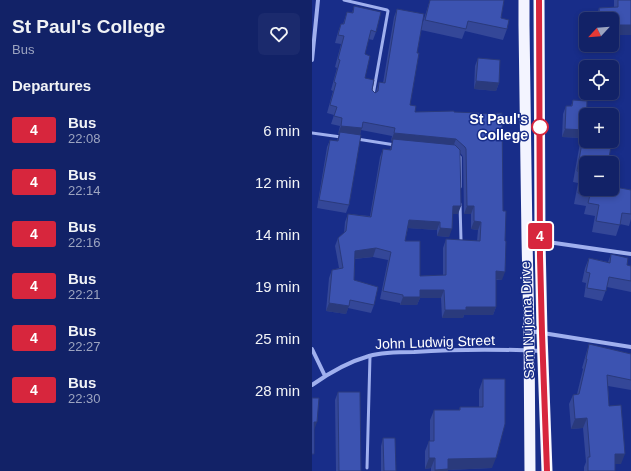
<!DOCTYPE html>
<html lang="en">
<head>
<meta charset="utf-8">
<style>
  body { margin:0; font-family:Helvetica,sans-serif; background:#1b2a6d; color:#f1f3f6; height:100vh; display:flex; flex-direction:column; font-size:15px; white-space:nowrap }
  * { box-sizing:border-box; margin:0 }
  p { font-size:13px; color:#9ca4c0 }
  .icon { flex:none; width:22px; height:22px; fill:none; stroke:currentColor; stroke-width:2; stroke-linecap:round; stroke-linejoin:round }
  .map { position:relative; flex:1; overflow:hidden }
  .details { display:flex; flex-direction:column; background:#122267; width:312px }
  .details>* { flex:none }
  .badge { padding:0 8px; border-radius:3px; font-size:14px; line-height:26px }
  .needle { width:26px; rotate:244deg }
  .controls { position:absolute; left:267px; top:12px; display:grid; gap:8px }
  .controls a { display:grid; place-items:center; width:40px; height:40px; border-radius:6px; background:#122267; box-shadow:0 2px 6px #0003,0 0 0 1px #313f7b; font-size:20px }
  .map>.badge { position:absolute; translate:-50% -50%; box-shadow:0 0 0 2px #fff }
  h2 { padding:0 12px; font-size:15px; line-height:36px }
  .round { display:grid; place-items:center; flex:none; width:42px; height:42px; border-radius:6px; background:#1b2a6d }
  .summary { display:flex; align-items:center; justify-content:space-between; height:68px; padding:0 12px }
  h1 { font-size:19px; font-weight:700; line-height:30px }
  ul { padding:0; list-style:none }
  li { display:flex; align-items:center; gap:12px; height:52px; padding:0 12px }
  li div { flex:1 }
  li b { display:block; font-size:15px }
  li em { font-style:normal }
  li .badge { min-width:44px; font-weight:700; text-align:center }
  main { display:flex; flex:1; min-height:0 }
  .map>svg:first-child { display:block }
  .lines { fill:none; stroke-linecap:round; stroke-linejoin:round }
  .service { stroke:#a0b0ee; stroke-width:3 }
  .minor { stroke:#a0b0ee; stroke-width:4 }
  .trunk { stroke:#f3f4ff; stroke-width:11 }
  .wall { fill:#344798; fill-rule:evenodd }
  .shaded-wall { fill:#2a3a7c }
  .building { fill:#3c53b1; stroke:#2a3a7c }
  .line-casing { stroke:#fff; stroke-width:9 }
  .line { stroke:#d7263d; stroke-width:6 }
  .stop-dot { fill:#fff; stroke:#d7263d; stroke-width:2 }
  .labels { text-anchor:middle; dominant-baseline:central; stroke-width:3; stroke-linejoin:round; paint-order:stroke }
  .stop-label { font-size:14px; font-weight:bold; fill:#fff; stroke:#182d89; text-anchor:end }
  .street-label { font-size:14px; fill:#fff; stroke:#182d89 }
</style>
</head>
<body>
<main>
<section class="details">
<div class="summary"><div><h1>St Paul's College</h1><p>Bus</p></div><a class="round"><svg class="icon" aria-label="heart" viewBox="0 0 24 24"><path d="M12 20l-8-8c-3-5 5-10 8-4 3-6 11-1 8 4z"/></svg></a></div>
<h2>Departures</h2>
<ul>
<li><span class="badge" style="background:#d7263d;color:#fff">4</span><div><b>Bus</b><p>22:08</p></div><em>6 min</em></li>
<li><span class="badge" style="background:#d7263d;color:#fff">4</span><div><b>Bus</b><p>22:14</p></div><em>12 min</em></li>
<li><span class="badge" style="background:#d7263d;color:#fff">4</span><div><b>Bus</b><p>22:16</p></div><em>14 min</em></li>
<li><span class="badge" style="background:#d7263d;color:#fff">4</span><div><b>Bus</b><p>22:21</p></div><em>19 min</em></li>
<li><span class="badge" style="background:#d7263d;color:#fff">4</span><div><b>Bus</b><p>22:27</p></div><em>25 min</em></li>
<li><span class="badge" style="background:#d7263d;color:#fff">4</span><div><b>Bus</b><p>22:30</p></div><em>28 min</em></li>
</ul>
</section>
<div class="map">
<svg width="319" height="471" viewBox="0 0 319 471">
  <rect width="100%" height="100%" fill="#182d89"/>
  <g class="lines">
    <!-- service -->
    <path class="service" d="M32,0L75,10L76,11L61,95
      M0,133L29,137
      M45,139L83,145
      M146,155L148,157V187
      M148,204L149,240
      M55,468L58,356"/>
    <!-- minor -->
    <path class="minor" d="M0,60L6,0
      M215,239L319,254
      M218,331L319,347
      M0,349L13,376
      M0,385C17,373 36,362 57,356C71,352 87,352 102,352C145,349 187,349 230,351"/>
    <!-- trunk -->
    <path class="trunk" d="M212,0V25L215,239L217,331L218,471
      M227,0L228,240L230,333L235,471"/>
  </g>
  <!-- wall -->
  <path class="wall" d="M118,0H192L189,18L195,29L191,40L153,31L150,39L109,30L105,53L98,105L103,112L168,113L190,280H184V307L181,315H152L151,318H130L129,298H108L105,305H88V303L68,299L76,260L61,257L43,259L42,280L62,305L59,313L36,308L34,314L14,311L17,278L20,270L27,268L23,246L26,238L32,233L33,222L36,214L58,216L68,157L71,149L78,150L80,141H79L80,136L49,130L48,135L37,205L34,213L5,208L15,147L18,140L25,141L27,134H26L28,126L19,124L22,115L15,113L21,91L19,90L25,68L23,67L29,44L23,43L26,32L29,24H31L35,12L40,13L42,6L64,32L61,40L56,39L53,54V78L60,90L63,93L64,92L67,82L71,83L82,17L85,9L110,25ZM148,153L150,155L151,157L152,214H159V229L166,230L165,241L134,239L131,248V275L108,276L93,241L96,228L125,230V236L137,237L141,214H146Z
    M302,0H319V35H300V19H284L287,8L302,7Z
    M166,58L187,83L184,91L162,89L163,66Z
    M261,100L273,132L296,163L303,187L319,190V219L317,226L308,224L304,236L280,232L283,216L272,214L274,206L262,204L266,183L261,182L268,143L270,138L250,137L251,114L254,106H259Z
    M299,254L315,265L319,266V292L295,287L290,301L272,297L274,283L270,282L273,268L277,258L296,262Z
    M277,344L319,354V390L296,386L297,406L309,464H303V471H272V467L274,462L271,428L259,429L257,404L261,395L265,394L271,369L270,368L274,354Z
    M171,379L180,468L136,470V471H119V468L113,469V451L117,441H118V420L122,410H147L148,407H167V390Z
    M26,392L49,471H24L23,400Z
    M71,438L84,471H69V446Z"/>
  <!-- shaded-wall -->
  <path class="shaded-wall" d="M300,25H319V35H300Z
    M164,81L187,83L184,91L162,89Z
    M29,126L50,128L47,137L28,132L27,134H26Z
    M253,129L274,130L270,138L250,137Z
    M82,133L144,139L141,147L81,139L80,141H79Z
    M141,206H149L146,214H138Z
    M155,206H162L159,214H152Z
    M97,220L128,222L125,230L94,228Z
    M162,221L169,222L166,230L159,229Z
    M128,228L140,229L137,237L125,236Z
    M64,248L61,257L40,259L43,251Z
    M184,271L193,272L190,280L181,279Z
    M108,290H132L129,298H108L105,305H88L91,297Z
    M17,303L37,306L34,314L14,311Z
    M154,307H184L181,315H152L151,318H130L133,310Z
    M275,418L271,428L259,429L263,419Z
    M2,422H5L1,433Z
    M303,454H313L309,464H300Z
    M117,458H123L119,468L113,469Z
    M184,458L180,468L136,470V471H122L123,470L136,459Z"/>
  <!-- building -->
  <path class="building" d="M118,0H192L189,18L197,20L195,29L156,21L154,29L113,20Z
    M306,0H319V25H300V19H288L287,8L306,7Z
    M42,6L69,12L64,32L59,30L53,54L58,56L53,78L62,80L60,90L63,93L66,91L67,82L73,83L85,9L112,14L105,53H107L98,105L104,106L103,112L142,111V112L168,113V114L190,113L191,211H194L193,241H194L193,272L184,271V307H154V310H133L132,290H108V297H91V295L71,291L79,252L64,248L43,251L42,280L66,287L62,305L38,300L37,306L17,303L20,270L31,268L26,238L34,231L36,214L59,217L71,149L79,150L81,139L143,145L148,150L149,206H141L140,229L128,228V222L97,220L93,241H108V276L134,275V239L168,241L169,222L162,221V206H155L154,149L153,147L144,139L82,133L83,128L51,122L50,128L29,126L30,118L22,116L25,107L18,105L24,83L22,82L28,60L26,59L32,36L26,35L29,24H32L35,12L41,13Z
    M166,58L188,60L187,83L164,81Z
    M261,100L275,101L274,130L253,129L254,106H260Z
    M28,132L49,135L37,205L7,200L18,140L26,141Z
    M272,132L274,133V141H300L296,163H274V189H300V164L307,165L303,187L319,190V214L310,213L308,225L284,221L287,205L276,203L278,195L266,193L270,172L265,171Z
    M299,254L316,258L315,265L319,266V281L297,277L294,291L275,288L278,273L274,272L277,258L298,263Z
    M277,344L319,354V380L295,375L297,406L309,405L313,454H303V471H276V457H278L275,418L263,419L261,395L267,394L275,359H274Z
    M171,379H193V424L184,458L136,459V469L123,470V458H117V441H122V410H148V407H171Z
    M26,392H48L49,471H27Z
    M0,398H7L5,422H2V454H0Z
    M71,438H83L84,471H72Z"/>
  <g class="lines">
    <!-- line casing -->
    <g class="line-casing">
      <path id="line" d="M227,0L228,256L230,333L235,471"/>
    </g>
    <!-- line -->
    <use href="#line" class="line"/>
  </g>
  <!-- markers -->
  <circle class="stop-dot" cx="228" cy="127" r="8"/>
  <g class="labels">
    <!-- stop labels -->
    <g class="stop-label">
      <text x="216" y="119">St Paul's<tspan x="216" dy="16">College</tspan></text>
    </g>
    <!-- street labels -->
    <g class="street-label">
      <text transform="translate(215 320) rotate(-92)">Sam Nujoma Drive</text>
      <text transform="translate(123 342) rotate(-2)">John Ludwig Street</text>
    </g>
  </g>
</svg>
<div class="controls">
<a><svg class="needle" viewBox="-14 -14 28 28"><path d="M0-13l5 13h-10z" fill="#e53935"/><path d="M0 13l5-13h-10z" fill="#9ca4c0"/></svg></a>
<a><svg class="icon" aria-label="locate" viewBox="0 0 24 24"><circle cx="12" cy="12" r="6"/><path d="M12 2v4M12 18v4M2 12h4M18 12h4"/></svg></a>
<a>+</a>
<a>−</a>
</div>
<b class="badge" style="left:228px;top:236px;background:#d7263d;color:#fff">4</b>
</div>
</main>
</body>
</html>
